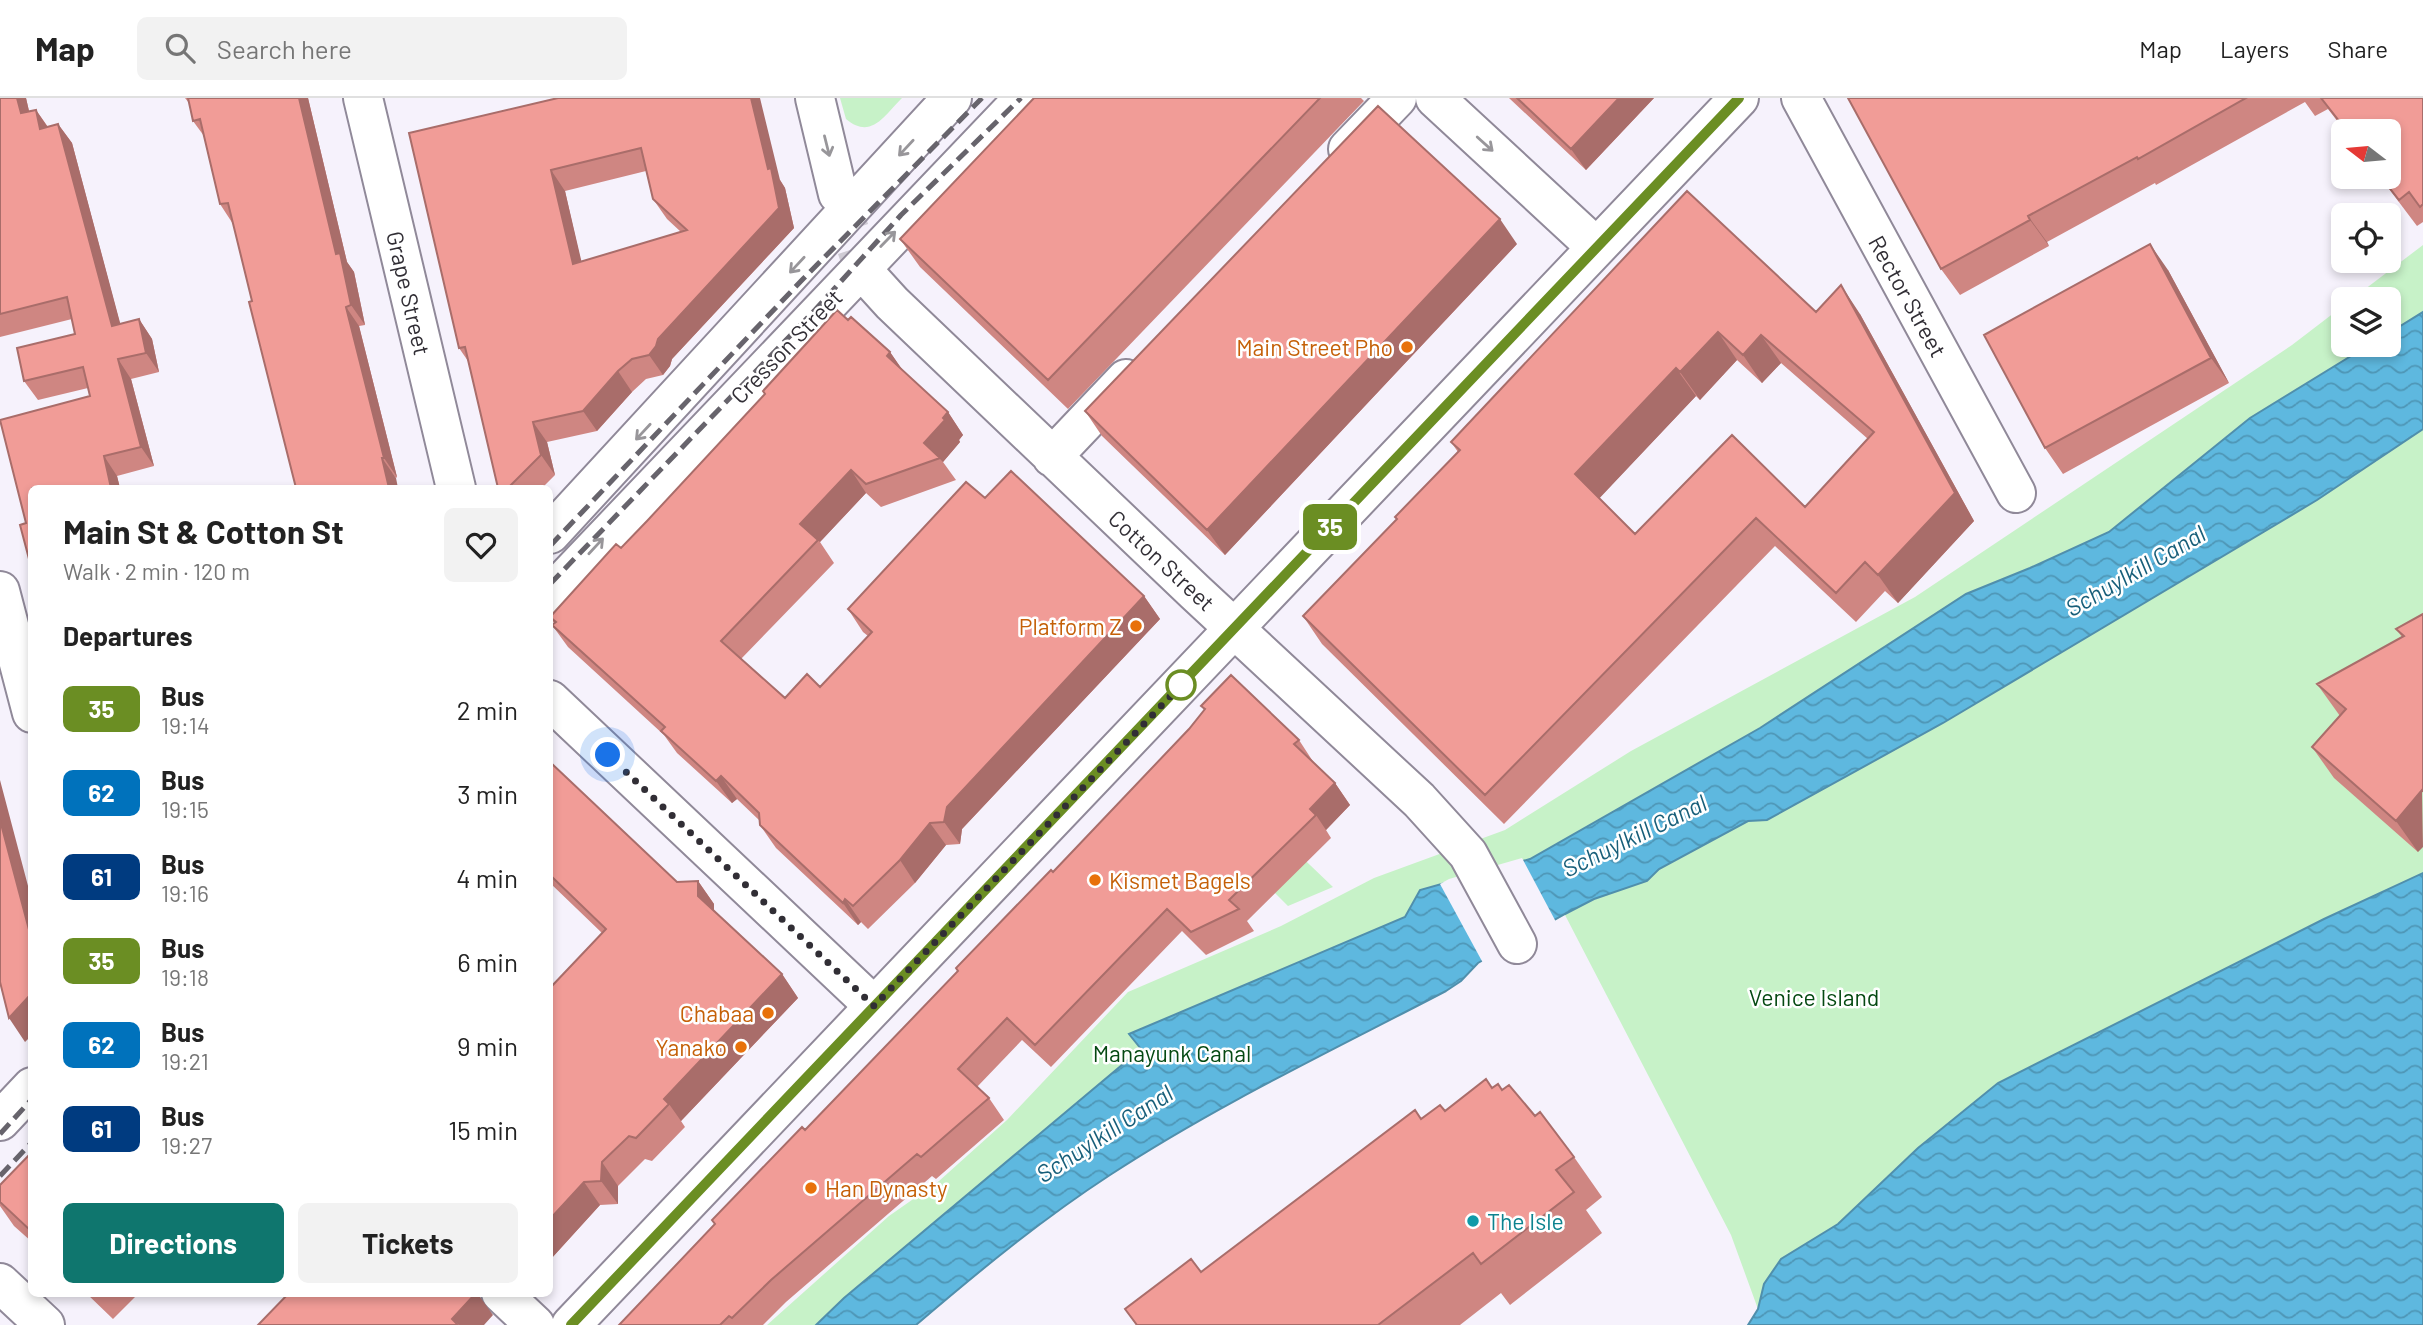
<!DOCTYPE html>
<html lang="en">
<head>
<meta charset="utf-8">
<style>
  body { margin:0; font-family:Barlow,sans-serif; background:#f2f2f2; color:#222; height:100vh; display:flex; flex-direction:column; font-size:26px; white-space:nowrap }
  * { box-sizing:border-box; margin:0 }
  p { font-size:23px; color:#767676 }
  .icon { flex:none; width:38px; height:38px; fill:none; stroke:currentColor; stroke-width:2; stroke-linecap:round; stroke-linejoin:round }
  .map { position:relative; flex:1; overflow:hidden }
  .details { position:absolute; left:28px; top:387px; width:525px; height:812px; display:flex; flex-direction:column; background:#fff; border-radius:10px; box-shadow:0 4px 10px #0003 }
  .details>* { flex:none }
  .badge { padding:0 14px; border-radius:10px; font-size:24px; line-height:46px }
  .needle { width:46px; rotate:286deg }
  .tools { position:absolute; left:2331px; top:21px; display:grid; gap:14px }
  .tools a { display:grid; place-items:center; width:70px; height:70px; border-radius:10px; background:#fff; box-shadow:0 4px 10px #0003; font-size:35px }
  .you { position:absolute; width:35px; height:35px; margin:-18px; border:5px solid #fff; border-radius:50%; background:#1a73e8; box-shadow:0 0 0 10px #1a73e833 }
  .map>.badge { position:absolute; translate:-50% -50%; box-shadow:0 0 0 4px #fff }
  h2 { padding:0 35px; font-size:26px; line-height:63px }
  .round { display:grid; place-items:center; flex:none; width:74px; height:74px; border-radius:10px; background:#f2f2f2 }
  .head { display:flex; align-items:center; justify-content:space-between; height:119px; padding:0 35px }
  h1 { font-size:33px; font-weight:700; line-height:52px }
  .cta { display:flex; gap:14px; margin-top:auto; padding:14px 35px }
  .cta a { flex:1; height:80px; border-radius:10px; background:#0f766e; color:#fff; font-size:28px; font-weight:700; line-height:80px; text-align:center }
  .cta a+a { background:#f2f2f2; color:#222 }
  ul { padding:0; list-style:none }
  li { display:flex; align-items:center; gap:21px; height:84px; padding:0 35px }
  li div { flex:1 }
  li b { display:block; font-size:26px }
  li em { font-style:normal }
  li .badge { min-width:77px; font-weight:700; text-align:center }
  header { display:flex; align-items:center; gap:42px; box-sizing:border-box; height:98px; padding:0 35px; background:#fff; border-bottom:2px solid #e0e0e0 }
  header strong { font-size:33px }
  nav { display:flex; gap:38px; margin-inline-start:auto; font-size:24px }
  .search { width:490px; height:63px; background:#f2f2f2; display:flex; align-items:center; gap:18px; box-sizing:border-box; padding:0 24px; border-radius:10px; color:#767676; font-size:26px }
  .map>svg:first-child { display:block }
  .green { fill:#c7f2c8 }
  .water { fill:url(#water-waves); stroke:#508fac; stroke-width:2 }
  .pier { fill:#f6f2fc }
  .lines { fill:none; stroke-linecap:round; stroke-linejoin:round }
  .minor-tunnel { stroke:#cfcbd4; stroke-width:38; stroke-dasharray:38 19; stroke-linecap:butt }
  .minor-casing { stroke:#908999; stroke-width:42 }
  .tertiary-casing { stroke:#908999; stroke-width:42 }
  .minor { stroke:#fff; stroke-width:38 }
  .tertiary { stroke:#fff; stroke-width:38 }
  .rail { stroke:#67646c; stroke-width:5; stroke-dasharray:14 7; stroke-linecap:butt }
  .wall { fill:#cf8682; fill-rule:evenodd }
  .shaded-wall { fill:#a96d6a }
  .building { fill:#f19c97; stroke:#a96d6a; stroke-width:2; fill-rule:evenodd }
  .oneway { stroke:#98969a }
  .line-casing { stroke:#fff; stroke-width:16 }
  .line { stroke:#6b8e23; stroke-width:10 }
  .walk { stroke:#312e35; stroke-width:7; stroke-dasharray:0 12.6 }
  .food-dot { fill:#e8710a; stroke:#fff; stroke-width:2.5 }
  .stop-dot { fill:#fff; stroke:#6b8e23; stroke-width:3.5 }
  .culture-dot { fill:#0f9aa8; stroke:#fff; stroke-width:2.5 }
  .labels { text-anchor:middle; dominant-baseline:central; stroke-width:5; stroke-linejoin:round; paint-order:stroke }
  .street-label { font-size:23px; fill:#312e35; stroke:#fff }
  .food-label { font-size:23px; fill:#c56008; stroke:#fff; text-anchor:end }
  .park-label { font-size:23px; fill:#054912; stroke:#fff }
  .culture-label { font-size:23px; fill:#0d838f; stroke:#fff; text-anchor:start }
  .water-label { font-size:24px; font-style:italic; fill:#185f7a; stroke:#fff }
</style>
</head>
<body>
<header>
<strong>Map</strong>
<div class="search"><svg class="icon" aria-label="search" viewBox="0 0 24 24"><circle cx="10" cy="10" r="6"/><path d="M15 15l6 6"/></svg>Search here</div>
<nav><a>Map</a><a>Layers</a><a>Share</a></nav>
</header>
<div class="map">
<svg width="2423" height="1227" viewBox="0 0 2423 1227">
  <defs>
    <pattern id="water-waves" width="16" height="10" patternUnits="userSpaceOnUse" patternTransform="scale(1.75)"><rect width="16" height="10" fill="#5eb8df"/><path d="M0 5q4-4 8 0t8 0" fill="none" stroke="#4e96b6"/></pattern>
  </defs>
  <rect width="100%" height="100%" fill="#f6f2fc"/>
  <!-- green -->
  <path class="green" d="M840,0H902C884,18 871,42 846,21Z
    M2423,147V775L2324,821L2126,921L1918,1050L1838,1126L1781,1161L1764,1186L1758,1211L1731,1137L1565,817L1478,865L1461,883L1446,893C1333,952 1217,1007 1110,1077C1041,1122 978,1174 916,1227H767L889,1118L939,1083L1007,1022L1128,894L1281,828L1374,780L1505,732L1631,653L1915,499L2292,247L2343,208V247H2389V201H2352Z
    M1266,725L1333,789L1288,808L1274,794Z"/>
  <!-- water -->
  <path class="water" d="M2423,214V331L2317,402L1943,625L1767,722L1748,723L1659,771L1647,783L1594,801L1565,816L1478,865L1461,883L1446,893C1333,952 1217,1007 1110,1077C1041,1122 978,1174 916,1227H816L844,1200L1141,951L1129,936L1405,819L1420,792L1530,761L1760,630L1966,496L2030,470L2109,434L2250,320L2369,247H2389V235Z
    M2423,775V1227H1748L1758,1211L1764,1186L1781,1161L1838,1126L1918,1050L1998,985L2324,821Z"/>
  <!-- pier -->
  <path class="pier" d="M1522,760L1556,824L1483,865L1440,786L1449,781Z"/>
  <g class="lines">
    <!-- minor-tunnel -->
    <path class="minor-tunnel" d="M838,96L862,168L872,183"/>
    <!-- minor casing -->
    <g class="minor-casing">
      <path id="minor" d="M363,0L456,390
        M815,0L838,96
        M1435,0L1596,149
        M1801,0L2016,395
        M1348,51L1397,0
        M872,183L892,205L1195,494L1419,702L1468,756L1517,846
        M1052,359L1126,281
        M550,436L952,0
        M0,493L32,615
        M550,497L1024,0
        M550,602L874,908
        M0,1023L32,989
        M0,1185L45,1227
        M501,1195L535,1227"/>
    </g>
    <!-- tertiary casing -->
    <g class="tertiary-casing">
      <path id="tertiary" d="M571,1227L1739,0"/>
    </g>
    <!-- minor -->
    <use href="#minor" class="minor"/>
    <!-- tertiary -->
    <use href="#tertiary" class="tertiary"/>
    <!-- rail -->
    <path class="rail" d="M550,448L802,182L982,0
      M550,486L815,212L901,117L1021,0
      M0,1036L32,1001
      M0,1078L32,1044"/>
  </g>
  <!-- wall -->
  <path class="wall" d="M0,0H26L29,13L36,12L48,29L58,26L72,45L120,226L139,221L152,241L159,274L131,281L154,368L117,378L120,390H32V465L29,461L20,427L26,425L0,322L90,298L88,290L38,302L24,283L17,250L75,236L72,221L0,239Z
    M185,0H308L347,164L354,174L365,227L359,228L397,379L396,380L252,203L233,126L220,106L204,38L193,23L189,5Z
    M558,0L780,82L785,90L794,130L672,261L670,268L663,277L646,281L632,294L597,333L547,344L555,377L542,390H498L468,263L459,250ZM646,73L653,101L667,121L681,134L581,164L565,93Z
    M1034,0H1361L1364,3L1068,311L920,169L900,141Z
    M1509,0H1654L1586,72Z
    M1848,0H2423V124L2417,128L2380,79H2389V33H2345L2328,11L2315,18L2305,4L2156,87L2155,85L2047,144L2049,148L1960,197L1941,171Z
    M1687,93L1816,214L1860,216L1974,423L1898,505L1885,493L1856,524L1775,448L1504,726L1322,546L1303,518L1397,421L1458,354L1451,344ZM1737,262L1762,285L1781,265L1868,341L1805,409L1635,436L1599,400L1696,298L1700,302Z
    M1517,146L1225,457L1102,338L1085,313Z
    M2168,172L2229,285L2063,376L2045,350Z
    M848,222L890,254L903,273L948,314L963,337L959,342L960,344L943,364L956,382L881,409L866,395L820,444L834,465L741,561L785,600L820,589L868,538L863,534L848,511L985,400L1144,498L1160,521L962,731L960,746L946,747L915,785L868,831L861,824L858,827L776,750L760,727V723L737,701L732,705L677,655L664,637L568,549L552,527L554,525L550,519L621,450Z
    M2423,516L2418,754L2334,680L2312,649L2340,618L2317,586L2402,539L2396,531Z
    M1201,608L1299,642L1314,665L1335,685L1350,707L1326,732L1331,740L1247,823L1254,833L1206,857L1182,833L1051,969L1022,942L977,989L989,1000L1004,1022L936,1081L932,1078L786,1204L763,1227H619L1053,774L1189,631L1204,612Z
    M550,664L677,784L698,783L714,806V813L782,876L798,900L681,1023L685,1029L652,1063L645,1061L618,1088V1106L600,1107L550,1162V890L602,835L550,785Z
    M1492,990L1502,992L1535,1018L1574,1059L1602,1099L1586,1112L1602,1135L1510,1207L1501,1195L1460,1227H1136L1125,1211L1201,1174L1421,1021L1445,1013Z
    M32,1054V1144L14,1128L0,1108V1087Z
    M86,1195H139L113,1221Z"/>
  <!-- shaded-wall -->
  <path class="shaded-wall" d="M17,0H26L34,35L21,15Z
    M299,0H308L347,164L354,174L365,227L351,207L336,156Z
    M751,0H760L780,82L785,90L794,130L672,261L670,268L663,277L649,257L768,71Z
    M1619,0H1654L1586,72L1571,51Z
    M36,12L49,31H40Z
    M58,26L72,45L126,247L112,228Z
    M551,72L565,93L587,187L573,166Z
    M2028,118L2047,144L2049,148L2030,122Z
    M1500,121L1517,146L1225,457L1207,432Z
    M2150,146L2168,172L2229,285L2211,260Z
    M1841,187L1860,216L1974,423L1898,505L1878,477L1955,395Z
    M346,209L359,228L397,379L384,360Z
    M139,221L152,241L159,274L146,255Z
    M1718,234L1737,262L1700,302L1680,274Z
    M1761,237L1781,265L1762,285L1743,257Z
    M890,254L906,277L887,258Z
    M118,261L131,281L154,368L141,349Z
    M1676,270L1696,298L1595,405L1575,376Z
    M618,273L632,294L597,333L583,313Z
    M948,314L963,337L959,342L960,344L943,364L924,345Z
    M533,324L547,344L555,377L541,357Z
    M104,358L117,378L120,390H111Z
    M382,360L396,380L398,390H389Z
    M851,372L866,395L820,444L800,426Z
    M1144,498L1160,521L962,731L960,746L944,724L947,709Z
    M721,678L737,701L732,705L716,683Z
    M0,682L32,803V843L0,722Z
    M1335,685L1350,707L1326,732L1316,717L1310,711Z
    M2422,692L2423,749L2418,754L2396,723Z
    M930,725L946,747L915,785L900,762Z
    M698,783L714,806V821L698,798Z
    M845,801L861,824L858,827L843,805Z
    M782,876L798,900L681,1023L669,1006L664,1001Z
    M32,895V937L25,944L9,920Z
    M602,1064L618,1088V1106L601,1083Z
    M584,1084L600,1107L550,1162V1121Z
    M476,1195H480V1199L493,1217L484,1227H459L452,1221Z"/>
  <!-- building -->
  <path class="building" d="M0,0H17L21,15L36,12L40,31L58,26L112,228L139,221L146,255L118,261L141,349L104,358L111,390H32V460L29,461L20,427L26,425L0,322L90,298L83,269L24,283L17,250L75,236L67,199L0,216Z
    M188,0H299L336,156L340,155L351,207L346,209L384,360H382L389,390H296L249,204L252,203L228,105L220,106L200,21L193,23Z
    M558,0H751L768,71L771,70L779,110L658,241L656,248L649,257L632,261L618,273L583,313L533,324L541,357L508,390H498L465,249L459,250L409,35ZM641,50L653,101L687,132L573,166L551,72Z
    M1034,0H1320L1048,282L900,141Z
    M1517,0H1619L1571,51Z
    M1848,0H2246L2138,61L2137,59L2028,118L2030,122L1941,171Z
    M2321,0H2423V106L2420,109L2409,94L2399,102L2381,79H2389V33H2347Z
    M1378,8L1500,121L1207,432L1085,313Z
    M1687,93L1816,214L1841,187L1955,395L1878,477L1865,464L1836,495L1756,420L1485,697L1303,518L1397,421L1395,419L1460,352L1451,344ZM1718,234L1743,257L1761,237L1874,334L1805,409L1732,337L1635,436L1575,376L1676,270L1680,274Z
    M2150,146L2211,260L2045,350L1984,237Z
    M837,212L848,222L851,219L890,254L887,258L948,314L943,320L945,322L924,345L940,360L866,386L851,372L800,426L818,442L721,543L785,600L807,576L820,589L872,534L848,511L966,384L985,400L1011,373L1144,498L947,709L944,724L930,725L900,762L853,808L845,801L843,805L760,727L759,715L721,678L716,683L661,633L665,629L552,527L556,524L550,519L616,446L621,450L647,423L765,296L763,293Z
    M2423,516V693L2422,692L2396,723L2312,649L2346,611L2317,586L2404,538L2396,531Z
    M1231,577L1299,642L1294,646L1335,685L1310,711L1316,717L1229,802L1239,811L1191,834L1167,811L1035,947L1007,920L958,971L989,1000L921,1059L917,1056L771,1182L732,1220L729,1218L720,1227H619L715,1126L712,1122L802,1029L805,1032L958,873L956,870L1051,772L1053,774L1189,631L1205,611L1201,608Z
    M550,664L677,784L698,783V798L782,876L664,1001L669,1006L636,1040L629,1038L602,1064L601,1083L584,1084L550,1121V890L606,831L550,777Z
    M0,722L32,843V895L9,920L0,884Z
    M1486,981L1492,990L1498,986L1502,992L1509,987L1535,1018L1540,1014L1574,1059L1556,1072L1574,1094L1481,1166L1473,1155L1378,1227H1137L1125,1211L1191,1161L1201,1174L1415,1012L1421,1021L1440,1007L1445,1013Z
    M32,1054V1134L0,1104V1087Z
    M289,1195H476L452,1221L458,1227H258Z"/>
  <!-- one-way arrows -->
  <defs><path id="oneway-shaft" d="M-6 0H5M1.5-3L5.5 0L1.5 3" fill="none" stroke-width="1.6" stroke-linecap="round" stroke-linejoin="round" transform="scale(1.75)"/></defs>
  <g class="oneway">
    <use href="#oneway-shaft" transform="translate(1485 46) rotate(42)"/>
    <use href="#oneway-shaft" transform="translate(827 48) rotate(76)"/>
    <use href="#oneway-shaft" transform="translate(906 50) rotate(133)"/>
    <use href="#oneway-shaft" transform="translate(888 141) rotate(-46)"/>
    <use href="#oneway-shaft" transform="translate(797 167) rotate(133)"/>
    <use href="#oneway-shaft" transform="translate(643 334) rotate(133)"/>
    <use href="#oneway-shaft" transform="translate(596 448) rotate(-47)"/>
  </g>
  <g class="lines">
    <!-- line casing -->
    <g class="line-casing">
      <path id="line" d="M571,1227L1739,0"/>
    </g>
    <!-- line -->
    <use href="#line" class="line"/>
    <!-- walk -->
    <path class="walk" d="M608,657L874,908L1187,581L1181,587"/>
  </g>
  <!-- markers -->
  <g class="food-dot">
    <circle cx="1407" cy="249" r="7"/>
    <circle cx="1136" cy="528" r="7"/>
    <circle cx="1095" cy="782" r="7"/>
    <circle cx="768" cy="915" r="7"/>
    <circle cx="741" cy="949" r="7"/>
    <circle cx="811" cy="1090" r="7"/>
  </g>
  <circle class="stop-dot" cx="1181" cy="587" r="14"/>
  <circle class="culture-dot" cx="1473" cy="1123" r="7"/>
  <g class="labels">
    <!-- street labels -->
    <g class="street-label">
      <text transform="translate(409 195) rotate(77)">Grape Street</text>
      <text transform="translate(1908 198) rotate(61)">Rector Street</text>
      <text transform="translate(786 248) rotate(-46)">Cresson Street</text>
      <text transform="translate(1162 462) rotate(43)">Cotton Street</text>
    </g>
    <!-- food labels -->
    <g class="food-label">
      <text x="1393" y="249">Main Street Pho</text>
      <text x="1122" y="528">Platform Z</text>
      <text x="1109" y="782" text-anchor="start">Kismet Bagels</text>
      <text x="754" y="915">Chabaa</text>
      <text x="727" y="949">Yanako</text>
      <text x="825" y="1090" text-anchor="start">Han Dynasty</text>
    </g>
    <!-- park labels -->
    <g class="park-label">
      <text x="1814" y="899">Venice Island</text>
      <text x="1172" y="955">Manayunk Canal</text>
    </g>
    <!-- culture labels -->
    <g class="culture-label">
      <text x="1487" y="1123">The Isle</text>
    </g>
    <!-- water labels -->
    <g class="water-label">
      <text transform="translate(2135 472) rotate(-30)">Schuylkill Canal</text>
      <text transform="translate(1634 737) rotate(-26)">Schuylkill Canal</text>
      <text transform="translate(1104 1035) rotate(-33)">Schuylkill Canal</text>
    </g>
  </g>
</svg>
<div class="tools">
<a><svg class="needle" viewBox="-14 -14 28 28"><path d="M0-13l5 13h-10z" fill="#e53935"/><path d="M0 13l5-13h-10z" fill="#767676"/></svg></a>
<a><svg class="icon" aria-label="locate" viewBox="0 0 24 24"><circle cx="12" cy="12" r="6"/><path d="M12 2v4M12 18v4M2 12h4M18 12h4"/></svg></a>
<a><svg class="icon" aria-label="layers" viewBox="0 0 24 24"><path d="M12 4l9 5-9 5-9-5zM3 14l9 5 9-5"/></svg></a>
</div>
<div class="you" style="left:608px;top:657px"></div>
<b class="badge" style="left:1330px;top:429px;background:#6b8e23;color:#fff">35</b>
<section class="details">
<div class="head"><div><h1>Main St &amp; Cotton St</h1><p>Walk · 2 min · 120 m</p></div><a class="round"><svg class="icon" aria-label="heart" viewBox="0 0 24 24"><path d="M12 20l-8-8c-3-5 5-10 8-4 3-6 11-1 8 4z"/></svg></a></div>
<h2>Departures</h2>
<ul>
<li><span class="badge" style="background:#6b8e23;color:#fff">35</span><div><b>Bus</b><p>19:14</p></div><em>2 min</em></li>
<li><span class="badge" style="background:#0072bc;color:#fff">62</span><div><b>Bus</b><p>19:15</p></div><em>3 min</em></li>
<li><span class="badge" style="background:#003b80;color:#fff">61</span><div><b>Bus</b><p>19:16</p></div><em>4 min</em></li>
<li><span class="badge" style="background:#6b8e23;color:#fff">35</span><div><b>Bus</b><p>19:18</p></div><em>6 min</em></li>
<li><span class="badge" style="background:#0072bc;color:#fff">62</span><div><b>Bus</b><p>19:21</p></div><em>9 min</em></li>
<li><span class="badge" style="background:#003b80;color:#fff">61</span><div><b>Bus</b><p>19:27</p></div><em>15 min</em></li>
</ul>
<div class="cta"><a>Directions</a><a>Tickets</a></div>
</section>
</div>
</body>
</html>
